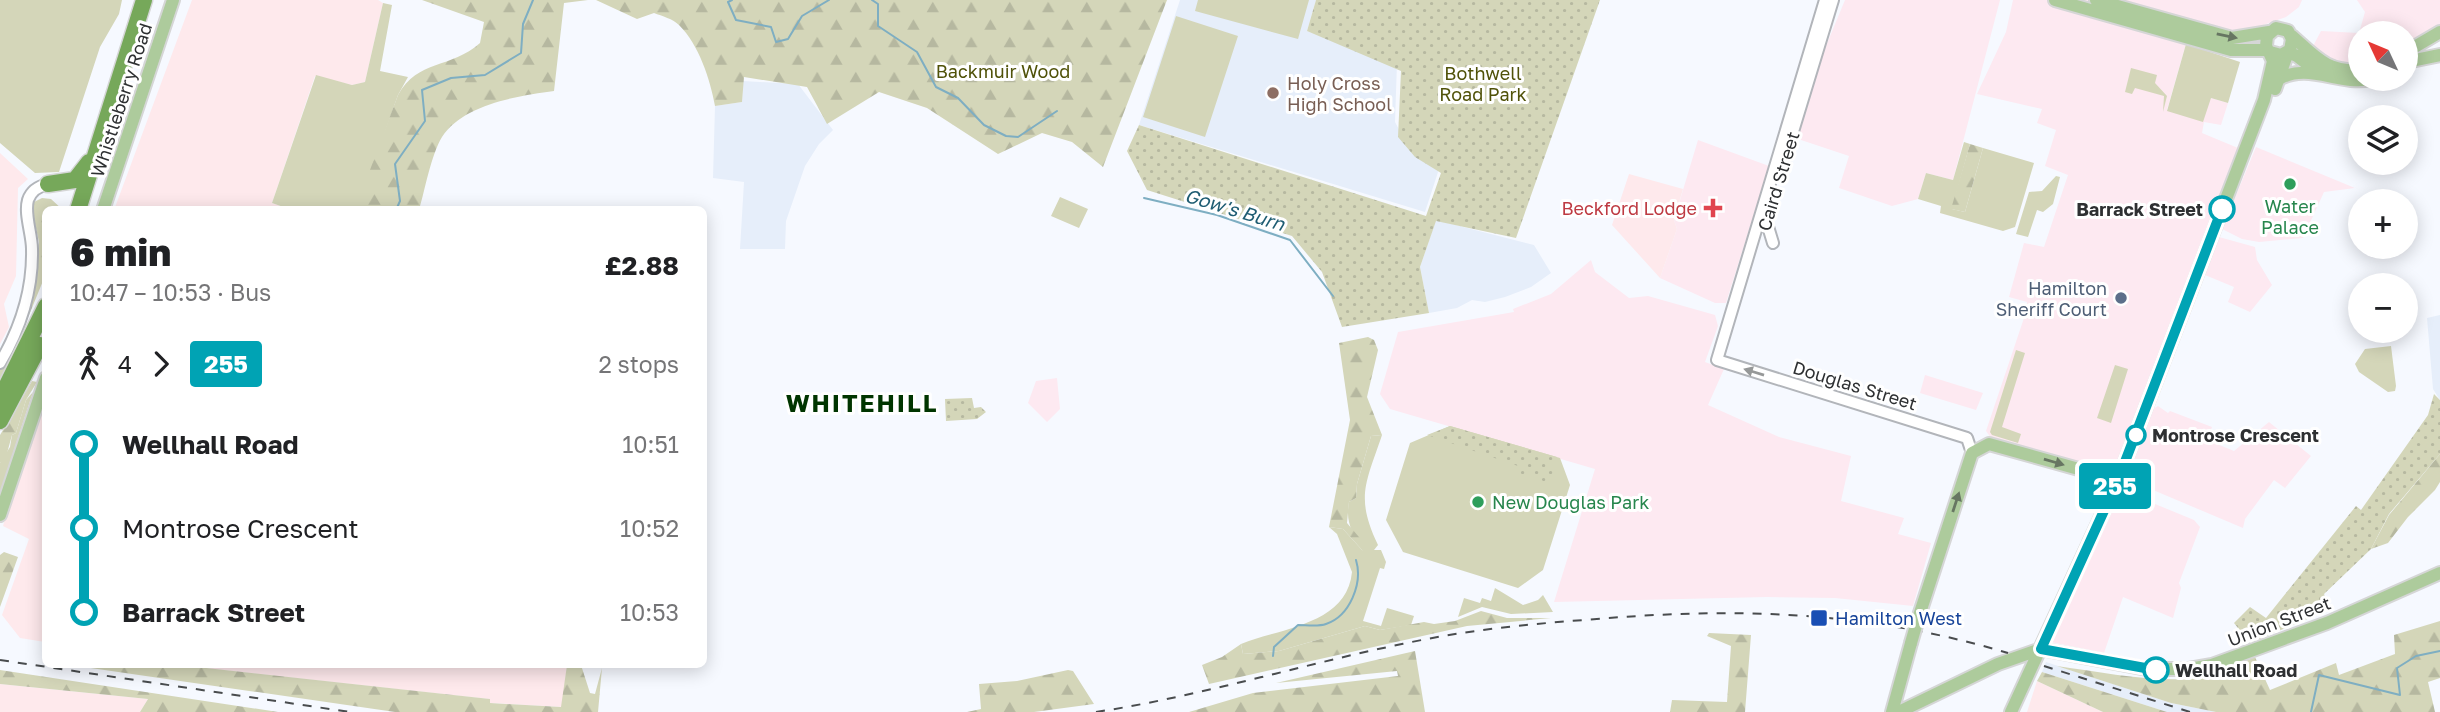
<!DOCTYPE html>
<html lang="en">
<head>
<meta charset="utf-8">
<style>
  body { margin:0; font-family:"Golos Text",sans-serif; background:#f6f6f6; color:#202124; height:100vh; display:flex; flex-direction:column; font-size:26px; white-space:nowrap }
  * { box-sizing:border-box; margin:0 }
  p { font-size:23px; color:#757577 }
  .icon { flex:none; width:38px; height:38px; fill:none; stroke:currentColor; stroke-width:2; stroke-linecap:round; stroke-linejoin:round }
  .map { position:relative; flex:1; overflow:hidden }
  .drawer { position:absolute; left:42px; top:206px; width:665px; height:462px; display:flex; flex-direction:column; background:#fff; border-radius:10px; box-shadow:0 4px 18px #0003 }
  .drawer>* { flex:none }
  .badge { padding:0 14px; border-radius:5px; font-size:24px; line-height:46px }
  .needle { width:46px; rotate:314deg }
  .tools { position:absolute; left:2348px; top:21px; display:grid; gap:14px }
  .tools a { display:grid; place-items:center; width:70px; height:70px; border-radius:50%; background:#fff; box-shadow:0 4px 18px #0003; font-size:35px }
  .map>.badge { position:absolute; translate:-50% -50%; box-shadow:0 0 0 4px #fff }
  .legs { display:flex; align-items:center; gap:10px; height:77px; padding:0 28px; font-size:23px }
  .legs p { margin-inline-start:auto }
  .overview { display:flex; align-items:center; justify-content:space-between; height:119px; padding:0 28px }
  h1 { font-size:38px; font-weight:800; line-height:52px }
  ul { padding:0 28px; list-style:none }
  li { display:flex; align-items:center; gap:24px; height:84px; font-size:26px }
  li i { display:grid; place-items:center; width:10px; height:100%; margin:0 9px; background:currentColor }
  li i::after { content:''; width:18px; height:18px; margin:-9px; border:5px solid; border-radius:50%; background:#fff }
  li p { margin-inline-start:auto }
  li:first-child i { background:linear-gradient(#0000 50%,currentColor 0) }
  li:last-child i { background:linear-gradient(currentColor 50%,#0000 0) }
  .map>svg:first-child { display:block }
  .commercial { fill:#fde9f1 }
  .industrial { fill:#fee9ec }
  .built { fill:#e6eefa }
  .grass { fill:#d4d6b9 }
  .forest { fill:url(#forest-firs) }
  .park { fill:url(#park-dots) }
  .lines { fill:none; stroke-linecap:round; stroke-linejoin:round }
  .stream { stroke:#7eaec2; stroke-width:2 }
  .minor-casing { stroke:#b2b5ba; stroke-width:14 }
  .major-casing { stroke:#d5d6d6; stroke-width:16 }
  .highway-casing { stroke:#d5d6d6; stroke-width:19 }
  .minor { stroke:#fff; stroke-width:10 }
  .major { stroke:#adcb9c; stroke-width:12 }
  .highway { stroke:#76a85a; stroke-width:16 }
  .rail { stroke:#494c4e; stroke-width:2; stroke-dasharray:9 9; stroke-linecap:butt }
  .major-bridge-casing { stroke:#d5d6d6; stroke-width:16; stroke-linecap:butt }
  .major-bridge { stroke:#adcb9c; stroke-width:12 }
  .oneway { fill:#677662 }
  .oneway2 { fill:#969898 }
  .line-1-casing { stroke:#fff; stroke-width:16 }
  .line-1 { stroke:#00a3b4; stroke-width:10 }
  .education-dot { fill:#8d6e63; stroke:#fff; stroke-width:2.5 }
  .leisure-dot { fill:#2e9e5b; stroke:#fff; stroke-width:2.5 }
  .health-dot { fill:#e0444e; stroke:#fff; stroke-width:2.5 }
  .stop-1-dot { fill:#fff; stroke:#00a3b4; stroke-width:3.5 }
  .service-dot { fill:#5c6f8a; stroke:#fff; stroke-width:2.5 }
  .transit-dot { fill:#1a4fb4; stroke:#fff; stroke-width:2.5 }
  .labels { text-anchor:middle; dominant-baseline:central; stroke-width:6; stroke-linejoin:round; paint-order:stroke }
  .park-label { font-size:18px; fill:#505209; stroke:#fff }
  .education-label { font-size:18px; fill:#785e54; stroke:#fff; text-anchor:start }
  .street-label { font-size:18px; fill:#2e3032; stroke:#fff }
  .leisure-label { font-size:18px; fill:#27864d; stroke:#fff }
  .health-label { font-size:18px; fill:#be3a42; stroke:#fff; text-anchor:end }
  .stop-label { font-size:18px; font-weight:bold; fill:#2e3032; stroke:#fff; text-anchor:start }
  .service-label { font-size:18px; fill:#4e5e75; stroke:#fff; text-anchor:end }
  .transit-label { font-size:18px; fill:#164399; stroke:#fff; text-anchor:start }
  .water-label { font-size:19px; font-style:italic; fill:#1f5d73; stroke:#fff }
  .district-label { font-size:24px; font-weight:bold; letter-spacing:2px; fill:#003500; stroke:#fff }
</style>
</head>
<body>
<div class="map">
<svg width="2440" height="712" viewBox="0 0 2440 712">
  <defs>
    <pattern id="forest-firs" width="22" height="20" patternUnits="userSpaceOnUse" patternTransform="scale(1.75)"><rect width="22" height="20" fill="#d4d6b9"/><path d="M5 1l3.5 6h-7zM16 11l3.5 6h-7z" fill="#b6b8a0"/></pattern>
    <pattern id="park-dots" width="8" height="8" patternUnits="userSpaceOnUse" patternTransform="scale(1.75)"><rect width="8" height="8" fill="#d4d6b9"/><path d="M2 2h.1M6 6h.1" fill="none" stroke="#b6b8a0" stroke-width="1.8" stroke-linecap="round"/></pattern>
  </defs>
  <rect width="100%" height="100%" fill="#f6f9ff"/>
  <!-- commercial -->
  <path class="commercial" d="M1845,0H2000L1953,180L1926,173L1918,199L1892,206L1839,188L1849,156L1795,138L1814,75Z
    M2013,0H2302L2299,7L2286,17L2238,34L2192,23L2167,110L2211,98L2228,103L2221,125L2204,122L2202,133L2238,148L2117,466L2111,473L1991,438L1986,431L2024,318L2027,302L2009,297L2024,243L2044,247L2068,175L2045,166L2056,130L2037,123L2042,109L1977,94L2006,32Z
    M2357,0H2440V25L2406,44V33H2361V63L2346,66L2328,61L2312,48L2321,31L2359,33L2365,12Z
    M1698,140L1769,166L1726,303H1715L1660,278L1677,229L1674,220Z
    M2256,147L2355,188L2324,192L2303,238L2259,242L2242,239L2222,229Z
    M2219,237L2255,247L2257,260L2272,285L2250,312L2228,302L2234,287L2205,275Z
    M1591,260L1595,272L1629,298L1648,296L1715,315L1718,326L1705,362L1724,369L1708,405L1779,437L1851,456L1841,501L1904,518L1898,534L1931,543L1913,606L1835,598L1767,597L1554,602L1595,469L1390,409L1380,394L1398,332L1514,312L1513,309L1551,294Z
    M1925,375L1983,393L1976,410L1920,393Z
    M1057,378L1060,409L1047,422L1028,403L1036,381Z
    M2158,406L2168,413L2170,411L2212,427L2207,440L2234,451L2269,422L2311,456L2285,488L2274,480L2245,519L2243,528L2127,479L2126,475L2153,409Z
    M2121,490L2194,520L2200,527L2179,583L2181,588L2173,618L2123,597L2104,653L2051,642Z"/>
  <!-- industrial -->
  <path class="industrial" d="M192,0H378L383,3L365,82L352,85L315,76L272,203L292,210H114Z
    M0,153L28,179L18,188L16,276L4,304L9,327L0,344Z
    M1629,174L1683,189L1674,220L1677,229L1660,278L1612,225Z
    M45,396V642L20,638L2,615L29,539L3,526L18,471Z
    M176,665H567L562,707L490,703L489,699Z
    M2037,681L2103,712H2027Z
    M0,684L148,699L140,712H0Z"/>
  <!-- built -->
  <path class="built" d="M1180,0H1316L1307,31L1397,63L1395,122L1404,139L1439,169L1425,212L1139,125Z
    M743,81L798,84L833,130L819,144L805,166L786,221L785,249H740L744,182L713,178L715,106L742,102Z
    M1436,220L1534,245L1551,273L1531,287L1505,297L1485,302L1472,300L1457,308L1429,313L1420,267Z
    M2440,315V400L2433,389L2427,318Z
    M2046,662L2171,703L2216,712H2167L2042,672Z"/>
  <!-- grass -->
  <path class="grass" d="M0,0H122L119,14L100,47L59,172L35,173L0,143Z
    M1198,0H1309L1298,39L1195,11Z
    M383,3L392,5L380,71L408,77L398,95L359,205L355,210H292L272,203L316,75L352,85L365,82Z
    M1176,16L1238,36L1205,137L1143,117Z
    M2186,44L2240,62L2228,103L2211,98L2203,122L2167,111Z
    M2131,68L2157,75L2155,83L2167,96L2163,112L2164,96L2135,88L2132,94L2125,92Z
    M1964,142L1970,144L1952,209L1965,212L1983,148L2034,163L2015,227L2003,231L1940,213L1941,206L1918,199L1926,173L1953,180Z
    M2056,176L2060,177L2053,204L2043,212L2037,210L2028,237L2016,234L2029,192L2042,191Z
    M1060,197L1088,209L1079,228L1051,216Z
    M2391,346L2396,386L2395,391L2388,392L2359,372L2355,364L2365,349Z
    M2016,350L2025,353L2002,427L2021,434L2018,443L1992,435L1990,432Z
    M2115,365L2128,369L2111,423L2097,418Z
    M33,392L0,493V463L10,447L12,435L16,433L26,400Z
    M1450,426L1560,458L1570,485L1543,570L1518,588L1403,552L1386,520L1410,443Z
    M1382,435C1366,483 1355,497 1378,545L1374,550H1381L1386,562L1384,569L1380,568L1363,621L1381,626L1387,608L1414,616L1411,625L1380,630L1365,626L1279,651L1243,654L1241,644C1280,628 1347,625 1352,572L1337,534L1329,527L1343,529L1363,551C1353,533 1345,523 1349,502L1356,498L1357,484L1371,436Z
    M1495,588L1523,605L1538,600L1543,595L1553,612L1511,614L1482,607L1458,617L1464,598L1480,603L1482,598L1491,601Z"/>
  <!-- forest -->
  <path class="forest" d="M422,0H588L564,3L554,91C518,96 463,104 442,137C431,155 425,190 419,210H355L398,95C418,59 451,69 480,43L484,22Z
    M596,0H1167L1103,167L1072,142L1042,133L998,154L927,108L879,92L827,124L807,87L744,77L742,102L715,106C710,79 699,45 679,25C673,19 662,16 654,13L637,19Z
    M1970,144L1983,148L1965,212L1951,209Z
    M42,198L51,199L63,210H46L45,276L0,386V368L30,304L37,264L39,242L32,210L34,202Z
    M1368,337L1374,340L1378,350L1367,397L1382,435L1371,436L1357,484L1356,498L1349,502L1347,523L1370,550L1363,551L1343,529L1329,527L1350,420L1339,343Z
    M32,381L37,382L26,400L16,433L12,435L6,457L0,463V435Z
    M2440,454V482L2435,490L2408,517L2388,543L2371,549L2389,515Z
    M4,552L18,557L0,607V555Z
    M1481,611L1507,618H1551L1467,626L1209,684L1202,665L1222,657L1241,644L1243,654L1279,651L1365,626L1380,630L1424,622L1434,624L1455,621Z
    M2440,621V678L2428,682L2435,712H2216L2171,703L2057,666C2100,672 2144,681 2187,679C2211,678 2233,666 2255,657L2270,690L2336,663L2339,675L2395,654L2394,635Z
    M1709,633L1751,635L1745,712H1670L1672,700L1727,702L1731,646L1707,636Z
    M1415,651L1425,712H1189L1253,693L1398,676L1397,671L1276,683Z
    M70,665H179L490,699V703L561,707L567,665H581L590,693L595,694L602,668L598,712H395Z
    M0,670L278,712H140L148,699L0,684Z
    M1068,670L1073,671L1094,704L1034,712H967L981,709L979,684L1017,681Z
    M2042,672L2167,712H2103L2037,681Z"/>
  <!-- park -->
  <path class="park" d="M1316,0H1600L1516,238L1436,221L1420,267L1429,313L1342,327L1322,272L1292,236L1147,190L1127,151L1139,125L1426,216L1441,173L1415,157L1398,137L1401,71L1307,31Z
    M2434,394L2440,400V454L2389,514L2371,549L2324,594L2331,609L2250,643L2234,623L2250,607L2266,618L2356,506L2361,510L2428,415Z
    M972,398L974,408L981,407L986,412L977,419L946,421L945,399Z
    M1450,426L1557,457L1550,483L1516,473L1518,466L1427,435Z"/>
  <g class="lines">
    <!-- stream -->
    <path class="stream" d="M732,0L728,2L736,20L771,27L776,42L788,39L802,16L829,0
      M872,0L878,4V26L917,52L936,87L958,98L984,125L1006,136L1018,137L1057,111
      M1144,198L1217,215L1290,240L1333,296
      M396,210L400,201L395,164L425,121L422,90L451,78L485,75L521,53L523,24L533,0
      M1273,656L1274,647L1298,625C1306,625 1318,627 1326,624C1350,616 1363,583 1356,560
      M2311,712L2319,675L2400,695L2397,668L2416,656L2440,651"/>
    <!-- minor casing -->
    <g class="minor-casing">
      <path id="minor" d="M1825,0L1717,360L1967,438L1972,453
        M1781,171L1833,0
        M1766,220L1773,243
        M0,363C20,329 33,289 32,249C32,234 24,214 28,200C31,191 39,186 48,184"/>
    </g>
    <!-- major casing -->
    <g class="major-casing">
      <path id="major" d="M2055,0L2231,50H2268
        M2096,0L2232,38L2269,32
        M2292,36C2315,56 2327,73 2361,70
        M2406,52L2440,32
        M2406,62L2440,55
        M2279,79C2308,62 2340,86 2371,79
        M2275,89L2288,52L2297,56L2320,74
        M103,210L173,0
        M0,515L46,378
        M1917,622L1972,453L1989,444L2118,480
        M1892,712L1911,643
        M1899,712L1998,664L2041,649L2147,669H2189L2212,665L2327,623L2440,573
        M2011,712L2118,480L2264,100L2273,61L2266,46L2267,36L2276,28L2288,31L2292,39L2290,50L2281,55L2270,52"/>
    </g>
    <!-- highway casing -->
    <g class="highway-casing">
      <path id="highway" d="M48,184L75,180L89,162
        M78,210L144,0
        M0,399L46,306
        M0,421L40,345"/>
    </g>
    <!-- minor -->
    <use href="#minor" class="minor"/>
    <!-- major -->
    <use href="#major" class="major"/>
    <!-- highway -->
    <use href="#highway" class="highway"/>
    <!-- rail -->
    <path class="rail" d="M0,660L350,712
      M2044,666L2190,712
      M1096,712C1208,695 1316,660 1427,639C1479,629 1531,624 1584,620C1733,607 1864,610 2008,653"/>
    <!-- major-bridge casing -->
    <g class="major-bridge-casing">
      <path id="major-bridge" d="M1911,643L1917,622"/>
    </g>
    <!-- major-bridge -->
    <use href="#major-bridge" class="major-bridge"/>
  </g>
  <!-- one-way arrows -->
  <defs><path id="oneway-solid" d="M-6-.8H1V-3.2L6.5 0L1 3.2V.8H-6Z" transform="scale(1.75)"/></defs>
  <g class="oneway">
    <use href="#oneway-solid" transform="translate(2227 36) rotate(12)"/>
    <use href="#oneway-solid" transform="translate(2054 462) rotate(16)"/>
    <use href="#oneway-solid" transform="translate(1956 502) rotate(-72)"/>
  </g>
  <use class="oneway2" href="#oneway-solid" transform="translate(1754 372) rotate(-163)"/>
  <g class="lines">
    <!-- line-1 casing -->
    <g class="line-1-casing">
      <path id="line-1" d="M2156,670L2041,649L2118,480L2222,209"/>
    </g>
    <!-- line-1 -->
    <use href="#line-1" class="line-1"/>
  </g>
  <!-- markers -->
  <circle class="education-dot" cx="1273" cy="93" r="7"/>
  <g class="leisure-dot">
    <circle cx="2290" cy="184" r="7"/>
    <circle cx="1478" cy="502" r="7"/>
  </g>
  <path class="health-dot" d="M1709.5 197.5h7v7h7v7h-7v7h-7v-7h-7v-7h7z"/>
  <g class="stop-1-dot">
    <circle cx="2222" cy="209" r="12"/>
    <circle cx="2136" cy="435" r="9"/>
    <circle cx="2156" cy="670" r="12"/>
  </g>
  <circle class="service-dot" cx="2121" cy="298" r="7"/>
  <rect class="transit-dot" x="1810" y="609" width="18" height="18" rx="3.5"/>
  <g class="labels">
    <!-- park labels -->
    <g class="park-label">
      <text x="1003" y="71">Backmuir Wood</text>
      <text x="1483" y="73">Bothwell<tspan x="1483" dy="21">Road Park</tspan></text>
    </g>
    <!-- education labels -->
    <g class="education-label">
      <text x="1287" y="83">Holy Cross<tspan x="1287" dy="21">High School</tspan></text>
    </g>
    <!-- street labels -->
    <g class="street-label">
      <text transform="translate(121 100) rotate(-72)">Whistleberry Road</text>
      <text transform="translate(1778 181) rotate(-73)">Caird Street</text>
      <text transform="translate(1855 385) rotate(17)">Douglas Street</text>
      <text transform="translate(2279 621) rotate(-21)">Union Street</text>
    </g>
    <!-- leisure labels -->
    <g class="leisure-label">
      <text x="2290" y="206">Water<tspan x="2290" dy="21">Palace</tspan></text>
      <text x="1492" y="502" text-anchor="start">New Douglas Park</text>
    </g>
    <!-- health labels -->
    <g class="health-label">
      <text x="1697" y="208">Beckford Lodge</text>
    </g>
    <!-- stop labels -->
    <g class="stop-label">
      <text x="2203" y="209" text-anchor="end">Barrack Street</text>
      <text x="2152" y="435">Montrose Crescent</text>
      <text x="2175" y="670">Wellhall Road</text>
    </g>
    <!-- service labels -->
    <g class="service-label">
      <text x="2107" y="288">Hamilton<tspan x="2107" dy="21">Sheriff Court</tspan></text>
    </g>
    <!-- transit labels -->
    <g class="transit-label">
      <text x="1835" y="618">Hamilton West</text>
    </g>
    <!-- water labels -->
    <g class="water-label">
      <text transform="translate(1235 209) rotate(17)">Gow's Burn</text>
    </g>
    <!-- district labels -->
    <g class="district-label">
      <text x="862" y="402">WHITEHILL</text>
    </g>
  </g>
</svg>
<div class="tools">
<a><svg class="needle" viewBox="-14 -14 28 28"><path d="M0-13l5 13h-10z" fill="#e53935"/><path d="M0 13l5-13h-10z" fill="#757577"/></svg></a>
<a><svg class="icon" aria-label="layers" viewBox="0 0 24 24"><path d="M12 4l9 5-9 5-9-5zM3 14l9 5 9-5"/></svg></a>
<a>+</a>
<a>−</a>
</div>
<b class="badge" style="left:2115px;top:486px;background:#00a3b4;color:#fff">255</b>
<section class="drawer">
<div class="overview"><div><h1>6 min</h1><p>10:47 – 10:53 · Bus</p></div><b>£2.88</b></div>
<div class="legs"><svg class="icon" aria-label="walk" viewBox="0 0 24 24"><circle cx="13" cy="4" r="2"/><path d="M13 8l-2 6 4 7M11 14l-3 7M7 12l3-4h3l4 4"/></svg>4<svg class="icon" aria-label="forward" viewBox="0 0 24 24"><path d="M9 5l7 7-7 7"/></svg><b class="badge" style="background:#00a3b4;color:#fff">255</b><p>2 stops</p></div>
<ul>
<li><i style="color:#00a3b4"></i><b>Wellhall Road</b><p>10:51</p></li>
<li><i style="color:#00a3b4"></i><span>Montrose Crescent</span><p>10:52</p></li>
<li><i style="color:#00a3b4"></i><b>Barrack Street</b><p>10:53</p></li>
</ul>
</section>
</div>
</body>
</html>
